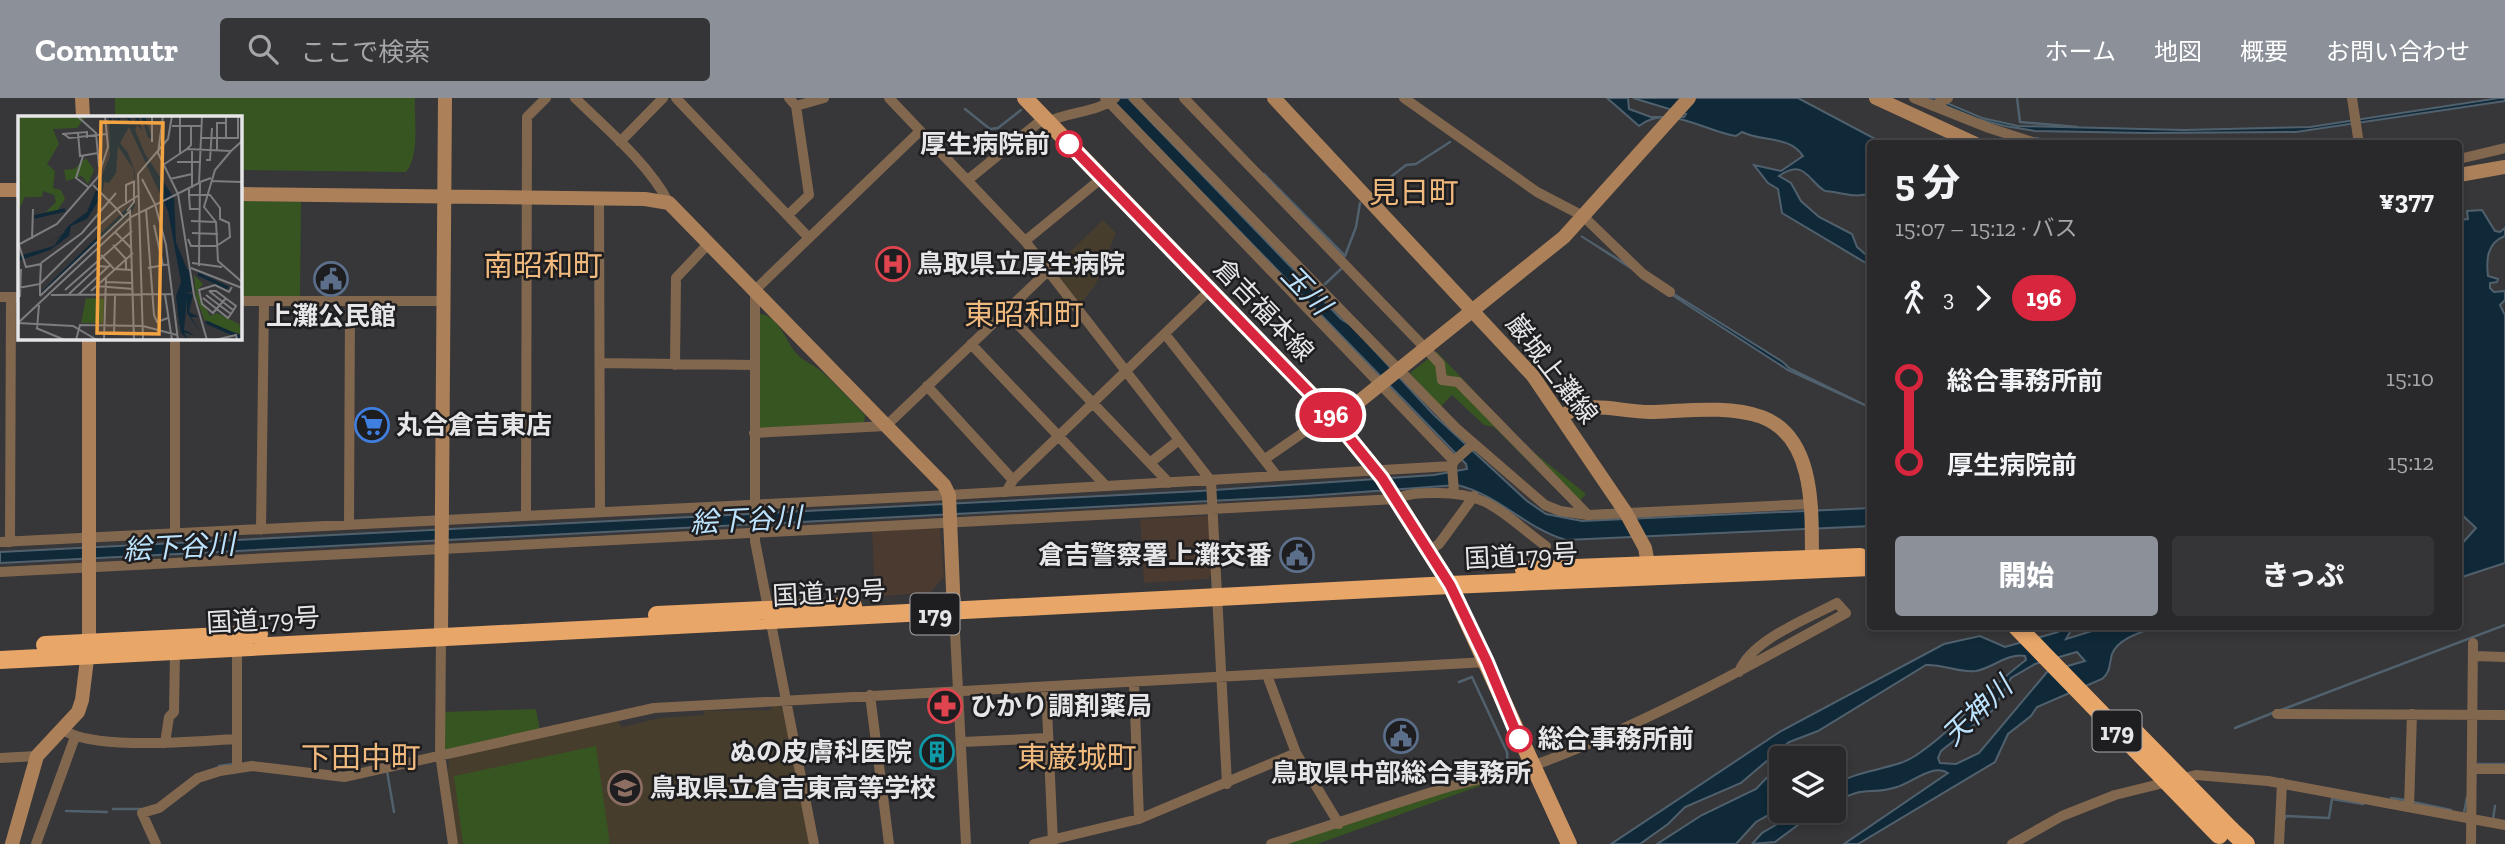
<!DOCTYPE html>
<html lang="ja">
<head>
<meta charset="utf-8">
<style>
  body { margin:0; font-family:"Zilla Slab","Noto Sans JP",serif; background:#353437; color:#f1f3f6; height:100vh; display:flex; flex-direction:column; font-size:26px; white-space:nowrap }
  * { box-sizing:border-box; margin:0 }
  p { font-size:23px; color:#a5a6a9 }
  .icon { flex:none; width:38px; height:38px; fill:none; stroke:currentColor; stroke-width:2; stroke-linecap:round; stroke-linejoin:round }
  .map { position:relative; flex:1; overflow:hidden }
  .panel { position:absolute; left:1867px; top:42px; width:595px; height:490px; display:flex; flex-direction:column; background:#29282b; border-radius:7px; box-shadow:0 4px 10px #0003,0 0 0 2px #454447 }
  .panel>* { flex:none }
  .badge { padding:0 14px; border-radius:23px; font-size:24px; line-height:46px }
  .buttons { position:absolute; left:1769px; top:648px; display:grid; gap:14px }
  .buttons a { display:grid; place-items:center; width:77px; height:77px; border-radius:7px; background:#29282b; box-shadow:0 4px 10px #0003,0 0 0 2px #454447; font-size:35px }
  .map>.badge { position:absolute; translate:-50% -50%; box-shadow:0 0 0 4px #fff }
  .legs { display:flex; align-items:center; gap:10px; height:77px; padding:0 28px; font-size:23px }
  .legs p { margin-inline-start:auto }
  .headline { display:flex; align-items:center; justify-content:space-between; height:119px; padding:0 28px }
  h1 { font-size:38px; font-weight:800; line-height:52px }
  .action { display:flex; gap:14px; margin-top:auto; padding:14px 28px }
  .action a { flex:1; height:80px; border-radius:7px; background:#8c9099; color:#fff; font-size:28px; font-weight:800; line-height:80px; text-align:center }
  .action a+a { background:#353437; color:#f1f3f6 }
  ul { padding:0 28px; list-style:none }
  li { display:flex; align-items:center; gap:24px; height:84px; font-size:26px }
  li i { display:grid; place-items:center; width:10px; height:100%; margin:0 9px; background:currentColor }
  li i::after { content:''; width:18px; height:18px; margin:-9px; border:5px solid; border-radius:50%; background:#29282b }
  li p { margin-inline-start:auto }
  li:first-child i { background:linear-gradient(#0000 50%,currentColor 0) }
  li:last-child i { background:linear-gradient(currentColor 50%,#0000 0) }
  header { display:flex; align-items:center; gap:42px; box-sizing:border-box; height:98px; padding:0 35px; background:#8c9099; color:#fff }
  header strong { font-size:33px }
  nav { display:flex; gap:38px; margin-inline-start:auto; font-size:24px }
  .search { width:490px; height:63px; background:#353437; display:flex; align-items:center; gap:18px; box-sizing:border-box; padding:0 24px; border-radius:7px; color:#a5a6a9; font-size:26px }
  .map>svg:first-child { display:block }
  .commercial { fill:#4b3a2f }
  .education { fill:#463d2c }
  .green { fill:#375521 }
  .water { fill:#0f2939; stroke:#50616d; stroke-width:2; fill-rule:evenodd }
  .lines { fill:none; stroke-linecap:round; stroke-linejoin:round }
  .stream { stroke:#50616d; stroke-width:2.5 }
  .street { stroke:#82674f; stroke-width:10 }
  .secondary { stroke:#ac815a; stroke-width:14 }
  .primary { stroke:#cc9462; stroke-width:16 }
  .highway { stroke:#e9a669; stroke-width:18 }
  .highway-bridge { stroke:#e9a669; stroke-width:18 }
  .line-1-casing { stroke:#fff; stroke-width:16 }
  .line-1 { stroke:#d7263d; stroke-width:10 }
  .stop-1-dot { fill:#fff; stroke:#d7263d; stroke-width:3.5 }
  .labels { text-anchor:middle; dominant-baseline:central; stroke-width:5; stroke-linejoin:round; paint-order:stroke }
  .shield { fill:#1e1d1f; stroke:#aaa9ab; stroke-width:2 }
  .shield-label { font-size:24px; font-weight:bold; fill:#e6e5e7 }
  .stop-label { font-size:26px; font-weight:bold; fill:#e6e5e7; stroke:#1e1d1f; text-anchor:end }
  .poi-label { font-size:26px; font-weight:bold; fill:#e6e5e7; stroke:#1e1d1f; text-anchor:start }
  .street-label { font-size:26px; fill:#e6e5e7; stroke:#1e1d1f }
  .water-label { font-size:28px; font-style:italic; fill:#bbe3fe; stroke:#1e1d1f }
  .quarter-label { font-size:30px; fill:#f0b97d; stroke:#1e1d1f }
  .inset-river { fill:none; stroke:#0f2939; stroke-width:3.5 }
  .inset-road { fill:none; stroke:#7d7c7f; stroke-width:2 }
  .view { fill:#f3a442; fill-opacity:0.15; stroke:#f3a442; stroke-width:3.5 }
  .inset-edge { fill:none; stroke:#e6e5e7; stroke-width:3.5 }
</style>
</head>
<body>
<header>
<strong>Commutr</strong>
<div class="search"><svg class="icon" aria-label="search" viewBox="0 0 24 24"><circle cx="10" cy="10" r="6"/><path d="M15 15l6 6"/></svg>ここで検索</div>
<nav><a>ホーム</a><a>地図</a><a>概要</a><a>お問い合わせ</a></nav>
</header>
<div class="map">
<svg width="2505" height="746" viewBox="0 0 2505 746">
  <rect width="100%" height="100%" fill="#373639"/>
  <!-- commercial -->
  <path class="commercial" d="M1206,418L1209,421L1212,475L1208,481L1144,485L1140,421Z
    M940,430L944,479L931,494L875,499L872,432Z"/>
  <!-- education -->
  <path class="education" d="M1103,122L1116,135L1096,186L1079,208L1051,172Z
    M777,606L783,611L810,746H457L448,675L449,659L617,623L622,629L660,620L704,617V613L771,612L772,607Z"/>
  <!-- green -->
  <path class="green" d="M115,0H415C414,21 420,57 406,74L240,72V19H115Z
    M240,103L301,104L300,199H240Z
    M760,216C778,217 786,243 796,255C803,264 814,266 822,274C837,287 851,303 865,317L864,327L761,332L758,328Z
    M1437,254L1527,349L1586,396L1574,409L1494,329L1484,327L1452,297L1440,309L1410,275Z
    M536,611L540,632L443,653V614Z
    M596,648L610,746H463L454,678Z
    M1488,685L1317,746H1277L1449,690Z"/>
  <!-- water -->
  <path class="water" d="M1110,0H1128L1341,221L1352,228L1433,316L1527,403L1546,416L1582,423L1871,410V428L1566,442C1525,430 1499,397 1457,387L1307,398L0,465V454L1200,393L1434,377L1467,371L1466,366Z
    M1607,0H1628L1629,11L1651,19H1684L1686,16L1633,0H1798L1883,45L1871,46V95C1855,101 1841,94 1825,93C1808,83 1805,60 1779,78L1791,85L1801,103L1819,119L1852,136L1857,149L1871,161V168L1782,115L1778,91L1768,85L1754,67L1781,73L1803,58C1789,37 1761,44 1742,34L1736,38C1706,34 1667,5 1639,28Z
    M1927,0H1935L1982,20L2018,28L2184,32L2310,29L2499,0H2505V3L2296,34L2146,35L2035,33L2005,28L1977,21Z
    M2482,112L2495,133L2500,134L2505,130V138C2487,145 2486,161 2488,178L2498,181L2497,184L2490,185V190L2494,194L2505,193V202L2500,207L2505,217V465L2459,480V449L2476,430L2459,414V342L2462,339L2459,335V122L2468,121L2467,113Z
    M1581,138L1783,264L1789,270L1871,310L1788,272Z
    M2064,529H2073L2066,541L2105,529H2155C2141,534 2118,541 2112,556C2109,566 2111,574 2102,581L2037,609L2031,618L2008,636L1995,664L1858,746H1844L1948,675C1934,665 1911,685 1897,689C1871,698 1862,686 1834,706V688C1857,671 1894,672 1915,658C1956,631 1986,591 2026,562L2025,558C2007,555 1993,570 1976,573C1958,575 1943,566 1926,567L1818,633L1789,644L1741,685L1685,709L1668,726L1640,746H1611L1781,633L1944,546L1980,538L2005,549L2058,534ZM2077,554L2085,563L2047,574L1979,655L1956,666L1940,665L1938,660L1941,653L1993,612L2011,580L2035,566Z
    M1781,665V710L1756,724L1736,746H1657L1702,717L1756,691Z
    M1801,712H1826L1806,721L1775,744L1752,746L1762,735Z"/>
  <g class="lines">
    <!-- stream -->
    <path class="stream" d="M2017,0L2020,24L2077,29
      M965,11L990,31L998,30L1021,12
      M2036,40L2056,46
      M1264,76L1345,158L1356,129L1360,105
      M1374,92L1406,67L1416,66L1450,44
      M1325,186L1341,171
      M1459,584L1472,579L1507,654L1508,669
      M2281,612L2505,527
      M2235,630L2275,614
      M2478,666H2505
      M219,668L233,666
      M387,673L394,714
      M2391,700L2405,702
      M2413,704L2451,712
      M113,711H141
      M66,713L107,714
      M2464,715L2467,699
      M2493,721L2495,708
      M2284,722L2286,718L2329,720L2332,701L2363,706"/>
    <!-- street -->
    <path class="street" d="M575,0C607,31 648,65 669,105
      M676,0L809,140
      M889,0L1025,143L1211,383L1227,686
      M1134,0L1456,330L1545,407L1560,413L1588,417L1810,406
      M1184,0L1426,251L1440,266L1442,282L1458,284L1588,417
      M1404,0L1537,94L1583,118L1643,176L1670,194
      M1914,0L1989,30L2039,46
      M2352,0L2359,46
      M796,8L824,0
      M1933,8L1948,0
      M1048,24C1069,13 1097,15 1115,0
      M620,44L663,0
      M2459,61L2505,50
      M969,81L1044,20
      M599,101L600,414
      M788,117L809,97L796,8L789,0
      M1025,143L1102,80
      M0,199H19
      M240,203H445
      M1006,214L1169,385
      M1165,236L1277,378
      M175,240V436
      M971,246L1106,388
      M600,265L755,267
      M675,267L676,180L709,145
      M927,288L1013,382
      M754,335L886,328L1048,173
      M1265,361L1330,316
      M1454,363L1473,346
      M1151,364L1179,342
      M1452,368L1454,394
      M1006,394L1013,382L1211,191
      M526,418L527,19L546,0
      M349,427L350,204
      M261,432L264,204
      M0,444L949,397L1452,368L1454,363L1105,0
      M10,444L11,199
      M1428,453L1439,446L1474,398
      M0,474L1212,411L1396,401C1409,395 1420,395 1434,395C1491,394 1503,417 1546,448
      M954,515L966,746
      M441,538L440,656L453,746
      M237,550V669
      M2474,558L2505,559
      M1267,577L1296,655L1339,726
      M1134,585L1139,721
      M1046,589L1053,745
      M870,597L889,746
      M2277,616L2505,617
      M63,632C96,653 195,643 236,641
      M962,644L1048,640
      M165,645L169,619L174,614L175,554
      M0,660L37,658
      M2472,671H2505
      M2409,709L2412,616
      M36,746L75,639
      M156,746L142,715L159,710L198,680L220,673L252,668L344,679L654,610L1487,564
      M814,746L755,443V192L920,33
      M1034,746L1139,721L1296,655
      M1271,746C1330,728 1389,707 1448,689C1481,680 1514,675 1546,663C1650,623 1748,569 1846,515L1837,505C1807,521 1751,542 1739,574
      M2012,746L2062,718L2115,697L2196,677L2268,683L2505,727
      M2279,746L2282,685
      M2471,746L2473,545"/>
    <!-- secondary -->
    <path class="secondary" d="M82,0L83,19
      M1274,0L1533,278L1626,415L1645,450L1650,475
      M1876,0L1976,46
      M2459,77L2505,69
      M0,92H19
      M240,96L645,101L669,105L944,387L949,397L954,515
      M1562,318C1588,301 1620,314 1650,314C1685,313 1728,307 1762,319C1819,341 1811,422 1812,471
      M1336,322L1564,139L1689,0
      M441,538L445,0
      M12,746L37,658L78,614L82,602L89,545V240"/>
    <!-- primary -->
    <path class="primary" d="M1025,0L1330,316L1382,380L1450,487L1569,746"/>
    <!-- highway -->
    <path class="highway" d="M1524,472L1860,459
      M657,517L853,508
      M45,547L259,536
      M0,562L1450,487L1871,469
      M2231,732L2246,746"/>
    <!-- highway-bridge -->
    <path class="highway-bridge" d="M2016,528L2219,737
      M2130,629L2231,732"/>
  </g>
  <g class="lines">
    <!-- line-1 casing -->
    <g class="line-1-casing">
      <path id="line-1" d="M1069,46L1330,316L1382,380L1450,487L1487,564L1519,641"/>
    </g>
    <!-- line-1 -->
    <use href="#line-1" class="line-1"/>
  </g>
  <!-- icons -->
  <defs>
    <g id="hospital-ring" transform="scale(1.75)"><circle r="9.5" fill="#1e1d1f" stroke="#e0444e" stroke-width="1.5"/><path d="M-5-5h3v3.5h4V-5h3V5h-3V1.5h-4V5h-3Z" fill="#e0444e"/></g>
    <g id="civic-ring" transform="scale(1.75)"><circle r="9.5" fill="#1e1d1f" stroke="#5c6f8a" stroke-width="1.5"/><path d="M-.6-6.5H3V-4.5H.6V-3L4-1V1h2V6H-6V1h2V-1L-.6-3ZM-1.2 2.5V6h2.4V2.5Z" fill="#5c6f8a"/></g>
    <g id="supermarket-ring" transform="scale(1.75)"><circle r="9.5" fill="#1e1d1f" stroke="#3f7fe0" stroke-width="1.5"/><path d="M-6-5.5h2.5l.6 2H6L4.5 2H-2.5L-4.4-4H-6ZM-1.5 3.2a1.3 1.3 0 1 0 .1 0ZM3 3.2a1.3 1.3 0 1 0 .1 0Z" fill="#3f7fe0"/></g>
    <g id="pharmacy-ring" transform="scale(1.75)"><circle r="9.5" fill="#1e1d1f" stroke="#e0444e" stroke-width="1.5"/><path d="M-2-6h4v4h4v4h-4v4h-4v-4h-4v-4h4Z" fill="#e0444e"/></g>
    <g id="building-ring" transform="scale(1.75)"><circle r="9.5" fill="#1e1d1f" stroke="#0f9aa8" stroke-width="1.5"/><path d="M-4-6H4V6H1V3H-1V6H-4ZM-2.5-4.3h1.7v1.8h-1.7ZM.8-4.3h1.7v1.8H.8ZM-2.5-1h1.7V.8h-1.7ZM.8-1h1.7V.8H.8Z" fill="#0f9aa8"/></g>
    <g id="school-ring" transform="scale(1.75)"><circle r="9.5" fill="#1e1d1f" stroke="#8d6e63" stroke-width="1.5"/><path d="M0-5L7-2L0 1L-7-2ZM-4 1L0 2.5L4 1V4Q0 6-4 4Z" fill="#8d6e63"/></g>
  </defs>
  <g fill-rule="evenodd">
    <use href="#hospital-ring" x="893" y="166"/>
    <use href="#civic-ring" x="331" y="181"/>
    <use href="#supermarket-ring" x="372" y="327"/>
    <use href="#civic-ring" x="1297" y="457"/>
    <use href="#pharmacy-ring" x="945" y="608"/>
    <use href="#civic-ring" x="1401" y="638"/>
    <use href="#building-ring" x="937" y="654"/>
    <use href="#school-ring" x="625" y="690"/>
  </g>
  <!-- markers -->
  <g class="stop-1-dot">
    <circle cx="1069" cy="46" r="12"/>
    <circle cx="1519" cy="641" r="12"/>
  </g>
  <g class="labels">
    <!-- shield labels -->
    <g class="shield">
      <rect x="910.5" y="495.5" width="49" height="41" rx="5"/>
      <rect x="2092.5" y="612.5" width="49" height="41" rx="5"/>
    </g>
    <g class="shield-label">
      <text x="935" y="516">179</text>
      <text x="2117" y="633">179</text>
    </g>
    <!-- stop labels -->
    <g class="stop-label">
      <text x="1050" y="46">厚生病院前</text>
      <text x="1538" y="641" text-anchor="start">総合事務所前</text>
    </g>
    <!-- poi labels -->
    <g class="poi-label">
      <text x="917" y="166">鳥取県立厚生病院</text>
      <text x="331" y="218" text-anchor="middle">上灘公民館</text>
      <text x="396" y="327">丸合倉吉東店</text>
      <text x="1272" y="457" text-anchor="end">倉吉警察署上灘交番</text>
      <text x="970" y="608">ひかり調剤薬局</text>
      <text x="912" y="654" text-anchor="end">ぬの皮膚科医院</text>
      <text x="1401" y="675" text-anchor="middle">鳥取県中部総合事務所</text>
      <text x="650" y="690">鳥取県立倉吉東高等学校</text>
    </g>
    <!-- street labels -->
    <g class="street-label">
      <text transform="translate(1264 212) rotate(46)">倉吉福本線</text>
      <text transform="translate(1552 271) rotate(52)">巌城上灘線</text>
      <text transform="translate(1521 458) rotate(-3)">国道179号</text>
      <text transform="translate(829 495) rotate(-3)">国道179号</text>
      <text transform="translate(263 522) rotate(-3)">国道179号</text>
    </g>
    <!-- water labels -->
    <g class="water-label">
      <text transform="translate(1306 192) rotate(46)">玉川</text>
      <text transform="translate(746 422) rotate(-3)">絵下谷川</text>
      <text transform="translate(179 449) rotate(-3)">絵下谷川</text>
      <text transform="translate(1977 613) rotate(-44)">天神川</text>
    </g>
    <!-- quarter labels -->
    <g class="quarter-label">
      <text x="1414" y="95">見日町</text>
      <text x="543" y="168">南昭和町</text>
      <text x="1024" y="217">東昭和町</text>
      <text x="361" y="660">下田中町</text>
      <text x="1077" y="660">東巌城町</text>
    </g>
  </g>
  <!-- overview -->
  <g transform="translate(18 18)">
    <rect width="224" height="224" fill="#373639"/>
    <path d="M0,0H68L59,12L35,13L41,28L29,48L37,55L35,72L43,74L47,83L40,94L27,97L38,86L36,79L25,75L24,81H7L0,96ZM68,42L76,54L70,68L64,60L48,65L46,54L56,53ZM176,159L185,168L179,175L192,200L199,197L221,208L224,218L198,212L186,203L178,181ZM68,182L86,183L85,207H63Z" fill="#375521"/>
    <path d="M91,0L97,8L96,0L100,7L99,0L104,6H111L108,0L116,6L120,0L124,14L119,9L117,14L127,38L156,82L158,126L169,153L179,157L173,155L174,176L168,177L175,178L171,196L181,201H173L183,217L169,197V183L166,214L171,216L176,220L166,216L170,224L163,217L160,199L158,180L163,166L150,95L111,11L102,27L110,37L117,56V89L113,97L15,184L117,84L116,54L100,30L98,57L91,67L86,66L84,79L69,103L53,110L51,120L32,134L0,145V140L36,130L43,120L27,128L44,119L50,110L69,96L92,40Z" fill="#0f2939"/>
    <path class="inset-river" d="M125,0L132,22M16,101L47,94M180,158L210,172M188,206L224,222"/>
    <path class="inset-road" d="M59,0L78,17L81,51M145,0L140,37L160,78M220,0V23M154,10H183M60,17L62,40L80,37M44,18L69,16V22M46,18L51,22L88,18M184,22H219M208,22V0M134,26V0M169,33L173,29V11M174,35V72M199,35V7H208M213,35L197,54L186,91L198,106L200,145L224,166M162,38V0M65,40L58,62L70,71M188,44H192L194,12M159,46H183M145,49L169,33L213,35L224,25M124,63L137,88L148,129L160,224M152,63L174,58M193,65L224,66M75,69L99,93L121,79M171,73V79H192L202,92V103L211,107L212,121L200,129M160,78L176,179L189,224M171,79L172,93H182M108,86V69L117,65M128,93L136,199L139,206L150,202M109,95L116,86V65M173,105L198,106M136,109L145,149M97,116L113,132M174,117L200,118M14,123L15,93M170,123L173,130H200M0,129L39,108L80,61L90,31L87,0M95,129L108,143V154M83,139L96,153L114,154M23,147L64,117L98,77M174,147L204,151M181,150L182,66L193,62M130,152L151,148M173,152L224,172M88,166L114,167M78,170L115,173M0,172L22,168L23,148L8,151L1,129M47,174L114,115M73,175L115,137M191,175H198L218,190L213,198M191,175L215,194M51,178L81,150L90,151M33,179L154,178M60,179L92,149M147,179L154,224M188,179L213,198M22,180L112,95L116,224M22,180V168L80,110L99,93L106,102M2,181L3,153M185,182L210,202L213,198M208,182L195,197L184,188L181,174L197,169L211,176L214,171M0,207L113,101L181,67L184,0M0,207L55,210L79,224M18,212L47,224M19,213L21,189M96,219L97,180M58,224L62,209L125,210L159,219M86,224L88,162M125,224L120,58L150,23L154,0M197,224L218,219L219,224"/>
    <path class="view" d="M83,6L145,7L141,218L79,217Z"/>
    <rect width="224" height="224" class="inset-edge"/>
  </g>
</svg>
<div class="buttons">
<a><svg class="icon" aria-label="layers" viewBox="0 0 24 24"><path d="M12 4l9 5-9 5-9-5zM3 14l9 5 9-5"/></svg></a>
</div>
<b class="badge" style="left:1331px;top:317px;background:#d7263d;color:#fff">196</b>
<section class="panel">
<div class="headline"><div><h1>5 分</h1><p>15:07 – 15:12 · バス</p></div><b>¥377</b></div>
<div class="legs"><svg class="icon" aria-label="walk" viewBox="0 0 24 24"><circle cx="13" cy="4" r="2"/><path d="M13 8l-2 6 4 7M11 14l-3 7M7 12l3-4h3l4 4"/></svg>3<svg class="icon" aria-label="forward" viewBox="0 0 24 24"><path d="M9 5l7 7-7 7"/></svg><b class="badge" style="background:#d7263d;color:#fff">196</b></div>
<ul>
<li><i style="color:#d7263d"></i><b>総合事務所前</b><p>15:10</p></li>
<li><i style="color:#d7263d"></i><b>厚生病院前</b><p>15:12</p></li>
</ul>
<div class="action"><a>開始</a><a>きっぷ</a></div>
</section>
</div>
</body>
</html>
